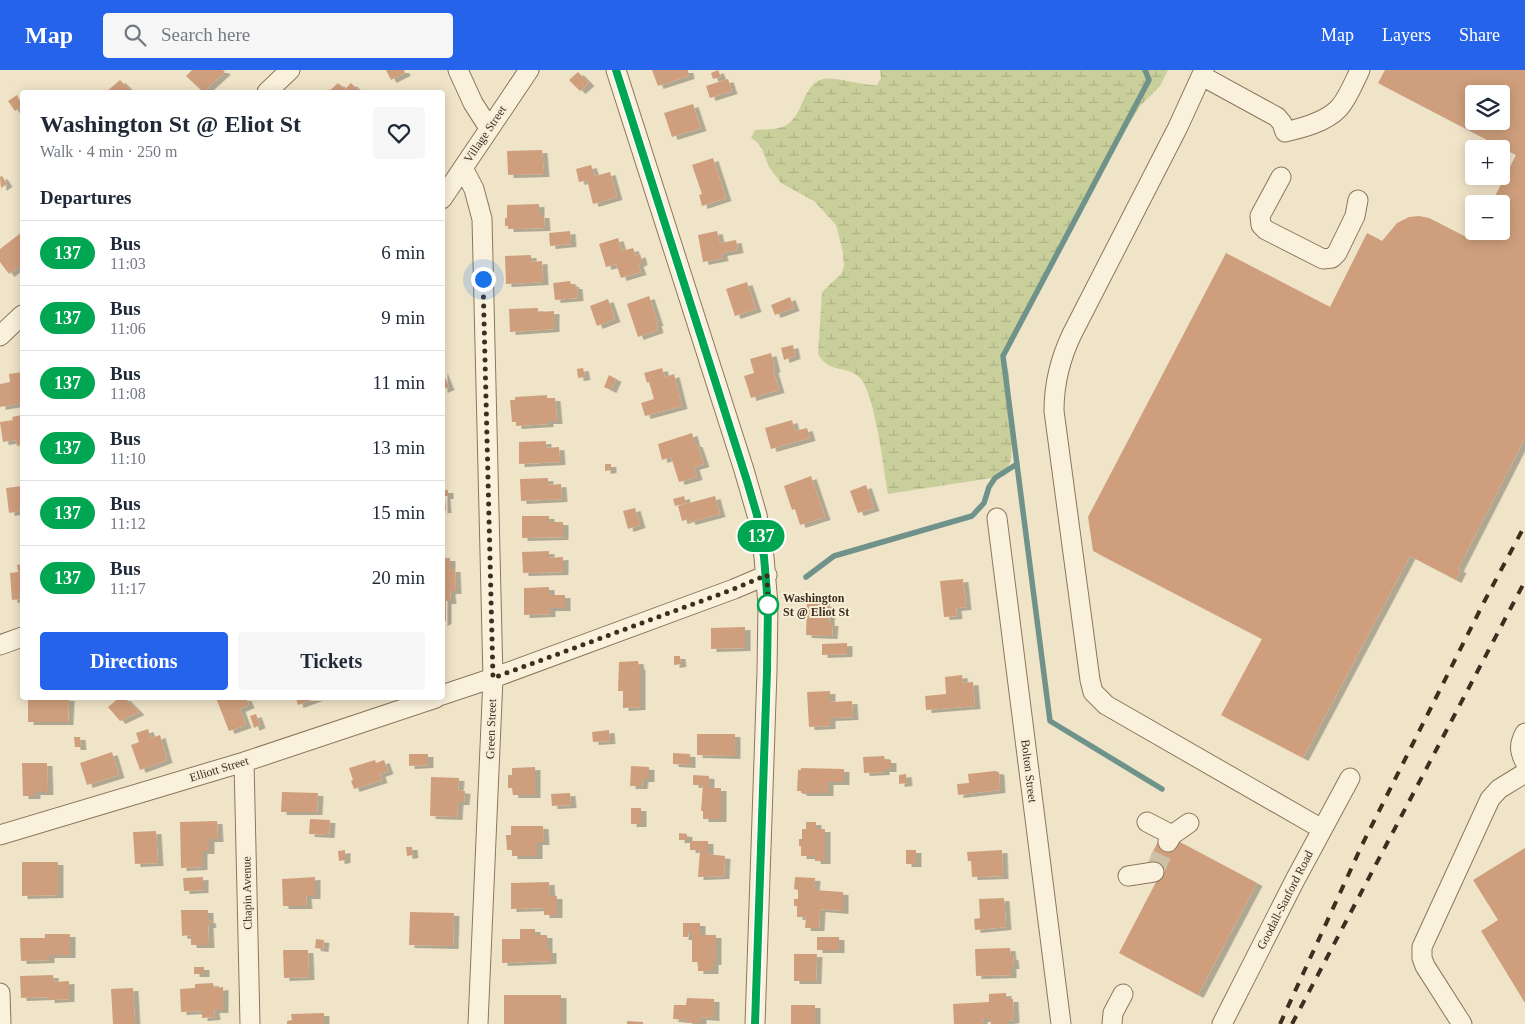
<!DOCTYPE html>
<html lang="en">
<head>
<meta charset="utf-8">
<style>
  body { margin:0; font-family:"Times New Roman",serif; background:#f6f6f7; color:#1f2937; height:100vh; display:flex; flex-direction:column; font-size:19px; white-space:nowrap }
  * { box-sizing:border-box; margin:0 }
  p { font-size:16px; color:#747a83 }
  .icon { flex:none; width:28px; height:28px; fill:none; stroke:currentColor; stroke-width:2; stroke-linecap:round; stroke-linejoin:round }
  .map { position:relative; flex:1; overflow:hidden }
  .details { position:absolute; left:20px; top:20px; width:425px; height:610px; display:flex; flex-direction:column; background:#fff; border-radius:5px; box-shadow:0 2px 12px #0003 }
  .details>* { flex:none }
  .badge { padding:0 10px; border-radius:16px; font-size:18px; line-height:32px }
  .fabs { position:absolute; left:1465px; top:15px; display:grid; gap:10px }
  .fabs a { display:grid; place-items:center; width:45px; height:45px; border-radius:5px; background:#fff; box-shadow:0 2px 12px #0003; font-size:25px }
  .you { position:absolute; width:25px; height:25px; margin:-12px; border:4px solid #fff; border-radius:50%; background:#1a73e8; box-shadow:0 0 0 8px #1a73e833 }
  .map>.badge { position:absolute; translate:-50% -50%; box-shadow:0 0 0 2px #fff }
  h2 { padding:0 20px; font-size:19px; line-height:45px }
  .round { display:grid; place-items:center; flex:none; width:52px; height:52px; border-radius:5px; background:#f6f6f7 }
  .overview { display:flex; align-items:center; justify-content:space-between; height:85px; padding:0 20px }
  h1 { font-size:24px; font-weight:700; line-height:38px }
  .action { display:flex; gap:10px; margin-top:auto; padding:10px 20px }
  .action a { flex:1; height:58px; border-radius:5px; background:#2563eb; color:#fff; font-size:20px; font-weight:700; line-height:58px; text-align:center }
  .action a+a { background:#f6f6f7; color:#1f2937 }
  ul { padding:0; list-style:none }
  li { display:flex; align-items:center; gap:15px; height:65px; padding:0 20px; border-top:1px solid #e0e1e3 }
  li div { flex:1 }
  li b { display:block; font-size:19px }
  li em { font-style:normal }
  li .badge { min-width:55px; font-weight:700; text-align:center }
  header { display:flex; align-items:center; gap:30px; box-sizing:border-box; height:70px; padding:0 25px; background:#2563eb; color:#fff }
  header strong { font-size:24px }
  nav { display:flex; gap:28px; margin-inline-start:auto; font-size:18px }
  .search { width:350px; height:45px; background:#f6f6f7; display:flex; align-items:center; gap:12px; box-sizing:border-box; padding:0 18px; border-radius:5px; color:#747a83; font-size:19px }
  .map>svg:first-child { display:block }
  .wetland { fill:url(#wetland-marsh) }
  .lines { fill:none; stroke-linecap:round; stroke-linejoin:round }
  .stream { stroke:#6f938a; stroke-width:5.5 }
  .building { fill:#cf9f7d; fill-rule:evenodd; filter:url(#shadow) }
  .minor-tunnel { stroke:#ccc0a6; stroke-width:19; stroke-dasharray:19 9; stroke-linecap:butt }
  .minor-casing { stroke:#8d765c; stroke-width:21 }
  .minor { stroke:#faf1dc; stroke-width:19 }
  .rail { stroke:#3d2e20; stroke-width:4; stroke-dasharray:9 9; stroke-linecap:butt }
  .line-casing { stroke:#fff; stroke-width:11 }
  .line { stroke:#00a651; stroke-width:8 }
  .walk { stroke:#3d2e20; stroke-width:5; stroke-dasharray:0 9 }
  .stop-dot { fill:#fff; stroke:#00a651; stroke-width:2.5 }
  .labels { text-anchor:middle; dominant-baseline:central; stroke-width:4; stroke-linejoin:round; paint-order:stroke }
  .street-label { font-size:12px; fill:#3d2e20; stroke:#f7eed8 }
  .stop-label { font-size:12px; font-weight:bold; fill:#3d2e20; stroke:#f7eed8; text-anchor:start }
</style>
</head>
<body>
<header>
<strong>Map</strong>
<div class="search"><svg class="icon" aria-label="search" viewBox="0 0 24 24"><circle cx="10" cy="10" r="6"/><path d="M15 15l6 6"/></svg>Search here</div>
<nav><a>Map</a><a>Layers</a><a>Share</a></nav>
</header>
<div class="map">
<svg width="1525" height="954" viewBox="0 0 1525 954">
  <defs>
    <pattern id="wetland-marsh" width="20" height="14" patternUnits="userSpaceOnUse" patternTransform="scale(1.25)"><rect width="20" height="14" fill="#c9cf9b"/><path d="M1 5h8M5 5V1M11 12h8M15 12V8" fill="none" stroke="#aeb285"/></pattern>
    <filter id="shadow"><feDropShadow dx="5.5" dy="3" stdDeviation="0" flood-color="#0004"/></filter>
  </defs>
  <rect width="100%" height="100%" fill="#f0e4c8"/>
  <!-- wetland -->
  <path class="wetland" d="M880,0H1168L1160,16L1141,35L1121,67L1004,284L1009,305L1012,370L1011,389L1005,406L888,424C884,400 875,324 860,308C847,294 830,305 818,284L822,222L841,204L844,196L843,182L836,155L814,131L781,113L769,97L762,79L757,72L751,68L755,60C764,59 774,60 782,57C805,49 800,15 823,9C835,6 862,16 877,15L881,8Z"/>
  <g class="lines">
    <!-- stream -->
    <path class="stream" d="M1145,0L1149,10L1003,286L1050,651L1162,719
      M806,507L834,486L972,446L984,433L989,417L995,408L1017,394"/>
  </g>
  <!-- building -->
  <path class="building" d="M192,0H223L225,2L203,22L186,6Z
    M386,0H404L405,3L391,10Z
    M652,0H688L689,6L658,16Z
    M718,0L721,7L713,9L711,3Z
    M1385,0H1525V368L1458,499L1461,500L1456,510L1410,486L1303,688L1221,645L1262,569L1093,481L1088,447L1226,183L1330,237L1367,163L1382,171L1397,153L1409,147L1419,146L1429,148L1472,170L1476,161H1501V134H1491L1516,85L1378,13ZM1474,24H1501V51H1474Z
    M578,2L589,13L580,21L569,10Z
    M728,9L732,21L710,28L706,16Z
    M120,10L132,22H106Z
    M338,13L345,19L351,13L360,22H328Z
    M17,25L22,36L15,41L8,31Z
    M693,34L701,58L672,67L664,43Z
    M542,80L544,104L508,105L507,81Z
    M713,88L726,128L702,136L699,125L702,124L692,95Z
    M591,95L595,106L610,102L617,127L593,134L587,110L579,112L576,99Z
    M2,106L7,114L1,118L0,107Z
    M539,134V145H544L545,158L508,159V156H505V148H507V135Z
    M570,161L571,174L550,176L549,163Z
    M717,161L720,173L736,170L738,180L722,183L723,188L703,192L698,165Z
    M22,162V194L9,204L0,192V179Z
    M618,168L622,181L633,178L636,186L640,184L642,192L638,194L641,202L621,208L616,194L606,197L599,174Z
    M531,185V192L542,191L543,212L506,214L505,186Z
    M570,211L571,214H574V216H577L578,228L555,230L553,213Z
    M747,212L756,239L735,246L726,219Z
    M649,226L658,253H656L658,260L638,267L627,234Z
    M790,227L794,238L775,245L771,235Z
    M608,229L615,249L597,256L590,236Z
    M538,238V242L554,241V259L510,262L509,239Z
    M793,275L795,286L784,290L781,278Z
    M771,283L775,299L773,300L779,320L751,328L744,306L754,303L750,289Z
    M583,298L585,307L578,308L577,299Z
    M662,298L665,307L674,304L682,336L645,346L641,333L654,329L649,312L647,313L644,303Z
    M442,300L449,317L442,320Z
    M22,302V333L0,337V314L10,312L9,304Z
    M609,305L616,309L611,320L604,317Z
    M547,325V328H555L557,351H548V354L516,356V352H512L510,330H515V327Z
    M22,345V375L17,376L16,370L3,372L0,352L13,350L12,347Z
    M792,350L795,361L807,358L810,368L771,379L765,358Z
    M692,363L695,374H697L704,394L694,397L697,407L679,412L671,387L662,390L658,374Z
    M546,371V378L559,377L560,392L519,394V372Z
    M605,394H611V400L605,401Z
    M811,406L825,447L800,455L795,439L792,440L784,416Z
    M548,408V415L561,414L562,429L521,431L520,409Z
    M866,415L874,438L858,443L850,421Z
    M22,416V441L9,443L6,418Z
    M442,420H448V426H445L446,440H442Z
    M684,426L686,433L675,436L673,429Z
    M715,426L720,444L690,452L689,449L682,451L678,436Z
    M635,438L640,455L628,459L623,441Z
    M522,446H549V452H563V467L522,468Z
    M549,481V488L563,487V502L523,503L522,482Z
    M442,488H450V499H455L456,521H450L451,531H446V551L442,553Z
    M22,494V529L12,530L10,503L18,502L17,495Z
    M963,509L966,537L956,538L957,546L944,547L940,511Z
    M549,517V525H565V538H550V544L524,545V518Z
    M807,533L830,534L829,553H833L832,566L806,565Z
    M745,557V578L711,579V558Z
    M847,573V584L822,585V574Z
    M674,586H680L681,594L674,595Z
    M638,591L639,597H640V637L623,638V621H618L619,592Z
    M962,605L963,613L973,612L975,636L926,640L925,626L946,624L945,607Z
    M830,621V632L852,631L853,647L830,648V656L809,657L807,622Z
    M28,628H69L68,652H28Z
    M119,628H125L139,642L120,651L108,637Z
    M216,628H246L249,635L240,639L246,655L229,661Z
    M296,628H317L298,635Z
    M256,644L260,655L254,658L250,646Z
    M148,659L151,668L160,665L167,690L140,700L131,675L139,672L136,663Z
    M609,660L610,671L593,672L592,662Z
    M697,664H735V686L697,685Z
    M74,667H80L81,677H75Z
    M112,682L119,705L87,715L80,693Z
    M673,683L690,684V695L673,694Z
    M409,684H428V695L409,696Z
    M884,686L885,690H891V699H884V702L864,703L863,687Z
    M375,690L376,693L384,690L388,701L380,704L382,710L354,719L351,711L353,710L349,698Z
    M22,693H47L48,722H35V726H23Z
    M631,696L649,697V709H643L642,716H630Z
    M535,697V725H513L512,718H508V705H512V698Z
    M801,698L844,699V712H828V723H801V721H797L798,700H801Z
    M995,701L999,702L1000,720L958,725L957,714L969,713L968,704Z
    M906,704L907,713L899,714V705Z
    M693,705L709,706V718H721V749H703V741H701L703,715H693Z
    M431,707L459,708L458,720L465,721L464,732H458L457,747L430,746Z
    M282,722L318,723L317,742H281Z
    M570,723L571,735L552,736L551,724Z
    M631,738H641V754H631Z
    M310,749L330,750L329,765L309,764Z
    M217,751L218,769H209V781H202V797L181,798L180,752Z
    M806,752H816V759H825V791H815V786H801V776H799V769H802V759H806Z
    M511,756H543L544,772H537V786H512V780H507L506,765H511Z
    M156,761L158,793L135,794L133,762Z
    M679,763L687,764V770H679Z
    M1160,768L1178,771L1257,813L1198,925L1119,883L1166,793L1151,785Z
    M690,771H708V784L725,786L724,806L698,807L700,780H690Z
    M406,777H412L413,785L407,786Z
    M1525,778V933L1481,861L1498,850L1473,810Z
    M345,780V790L339,791L338,781Z
    M906,780H916V794H906Z
    M1002,780L1003,806L972,807L971,791H968L967,782Z
    M22,792H58V825L22,826Z
    M203,807V820L184,821L183,808Z
    M315,807V826H306L307,836H283L282,809Z
    M795,807L815,808L814,820L843,822V841L820,839L819,858H805L806,847H797V836H794V829H798V820L794,819Z
    M549,812L550,826H557V845H544V838L511,839V813Z
    M1004,828L1006,857L975,860L974,849L980,848L979,829Z
    M181,840H208V850H210L211,855H208L209,875H191V865L182,866Z
    M410,842L454,843L453,876L409,875Z
    M683,853H700V865H716V892H713V901H698V892H692V862H689L688,867H683Z
    M520,859H535V865H547V880H551V891L502,893V869H520Z
    M45,864H70V885H49V890L21,891L20,868H45Z
    M817,867H839V880H817Z
    M316,869L324,870L323,879L315,878Z
    M1010,878L1011,887H1013L1014,896H1011V905L976,906L975,879Z
    M283,880H308L309,907L284,908Z
    M794,884H817L816,911H794Z
    M194,897H204V904H194Z
    M53,905L54,912L69,911V929L49,930V927L21,928L20,906Z
    M213,913L214,918L223,917V940H214L215,947L202,948V941L181,942L180,919L195,918V914Z
    M133,918L135,954H113L111,919Z
    M1006,923V929H1013L1014,950L1008,951V954H991L990,949H982L983,954H954L953,934L989,932V924Z
    M504,925H561V954H504Z
    M687,928L714,929V948L701,947V953H686L687,950L673,949L674,935H686Z
    M791,935H815V954H791Z
    M324,943V954H287V951L292,950L291,944Z
    M627,951L643,952V954H627Z"/>
  <g class="lines">
    <!-- minor-tunnel -->
    <path class="minor-tunnel" d="M1154,802L1168,772"/>
    <!-- minor casing -->
    <g class="minor-casing">
      <path id="minor" d="M458,0L473,33L489,58
        M616,0L744,400L757,445L764,487L768,535L767,601L755,954
        M1204,0L1178,57L1072,264C1060,289 1054,313 1054,341L1090,610L1093,622L1106,635L1322,759
        M1202,6L1277,47L1282,53L1285,62C1303,58 1326,52 1339,38C1348,28 1354,12 1360,0
        M267,22L290,0
        M463,98L474,119L482,149L493,608L478,954
        M1281,107L1260,146L1261,155L1266,160L1323,189L1332,188L1337,183L1355,146L1358,130
        M442,129L529,0
        M0,266L22,245
        M997,448L1061,954
        M0,575L22,567
        M442,625L493,608L734,519L767,505
        M1525,663C1519,674 1519,681 1525,692
        M244,692L250,954
        M1147,752L1172,765
        M0,765L244,692L436,628
        M1168,772L1172,765L1189,753
        M1128,806L1154,802
        M0,923L1,954
        M1112,954L1113,943L1123,924
        M1222,954L1295,810L1350,708
        M1462,954L1425,896L1422,888V877L1490,729L1499,719L1525,703"/>
    </g>
    <!-- minor -->
    <use href="#minor" class="minor"/>
    <!-- rail -->
    <path class="rail" d="M1280,954L1362,775L1484,532L1525,455
      M1292,954L1525,511"/>
  </g>
  <g class="lines">
    <!-- line casing -->
    <g class="line-casing">
      <path id="line" d="M616,0L747,411L757,445L764,487L768,535L767,601L755,954"/>
    </g>
    <!-- line -->
    <use href="#line" class="line"/>
    <!-- walk -->
    <path class="walk" d="M483,209L493,608L734,519L767,505L768,535"/>
  </g>
  <!-- markers -->
  <circle class="stop-dot" cx="768" cy="535" r="10"/>
  <g class="labels">
    <!-- street labels -->
    <g class="street-label">
      <text transform="translate(485 64) rotate(-56)">Village Street</text>
      <text transform="translate(491 659) rotate(-88)">Green Street</text>
      <text transform="translate(219 699) rotate(-17)">Elliott Street</text>
      <text transform="translate(1029 701) rotate(83)">Bolton Street</text>
      <text transform="translate(247 823) rotate(-91)">Chapin Avenue</text>
      <text transform="translate(1285 830) rotate(-63)">Goodall-Sanford Road</text>
    </g>
    <!-- stop labels -->
    <g class="stop-label">
      <text x="783" y="528">Washington<tspan x="783" dy="14">St @ Eliot St</tspan></text>
    </g>
  </g>
</svg>
<div class="fabs">
<a><svg class="icon" aria-label="layers" viewBox="0 0 24 24"><path d="M12 4l9 5-9 5-9-5zM3 14l9 5 9-5"/></svg></a>
<a>+</a>
<a>−</a>
</div>
<div class="you" style="left:483px;top:209px"></div>
<b class="badge" style="left:761px;top:466px;background:#00a651;color:#fff">137</b>
<section class="details">
<div class="overview"><div><h1>Washington St @ Eliot St</h1><p>Walk · 4 min · 250 m</p></div><a class="round"><svg class="icon" aria-label="heart" viewBox="0 0 24 24"><path d="M12 20l-8-8c-3-5 5-10 8-4 3-6 11-1 8 4z"/></svg></a></div>
<h2>Departures</h2>
<ul>
<li><span class="badge" style="background:#00a651;color:#fff">137</span><div><b>Bus</b><p>11:03</p></div><em>6 min</em></li>
<li><span class="badge" style="background:#00a651;color:#fff">137</span><div><b>Bus</b><p>11:06</p></div><em>9 min</em></li>
<li><span class="badge" style="background:#00a651;color:#fff">137</span><div><b>Bus</b><p>11:08</p></div><em>11 min</em></li>
<li><span class="badge" style="background:#00a651;color:#fff">137</span><div><b>Bus</b><p>11:10</p></div><em>13 min</em></li>
<li><span class="badge" style="background:#00a651;color:#fff">137</span><div><b>Bus</b><p>11:12</p></div><em>15 min</em></li>
<li><span class="badge" style="background:#00a651;color:#fff">137</span><div><b>Bus</b><p>11:17</p></div><em>20 min</em></li>
</ul>
<div class="action"><a>Directions</a><a>Tickets</a></div>
</section>
</div>
</body>
</html>
